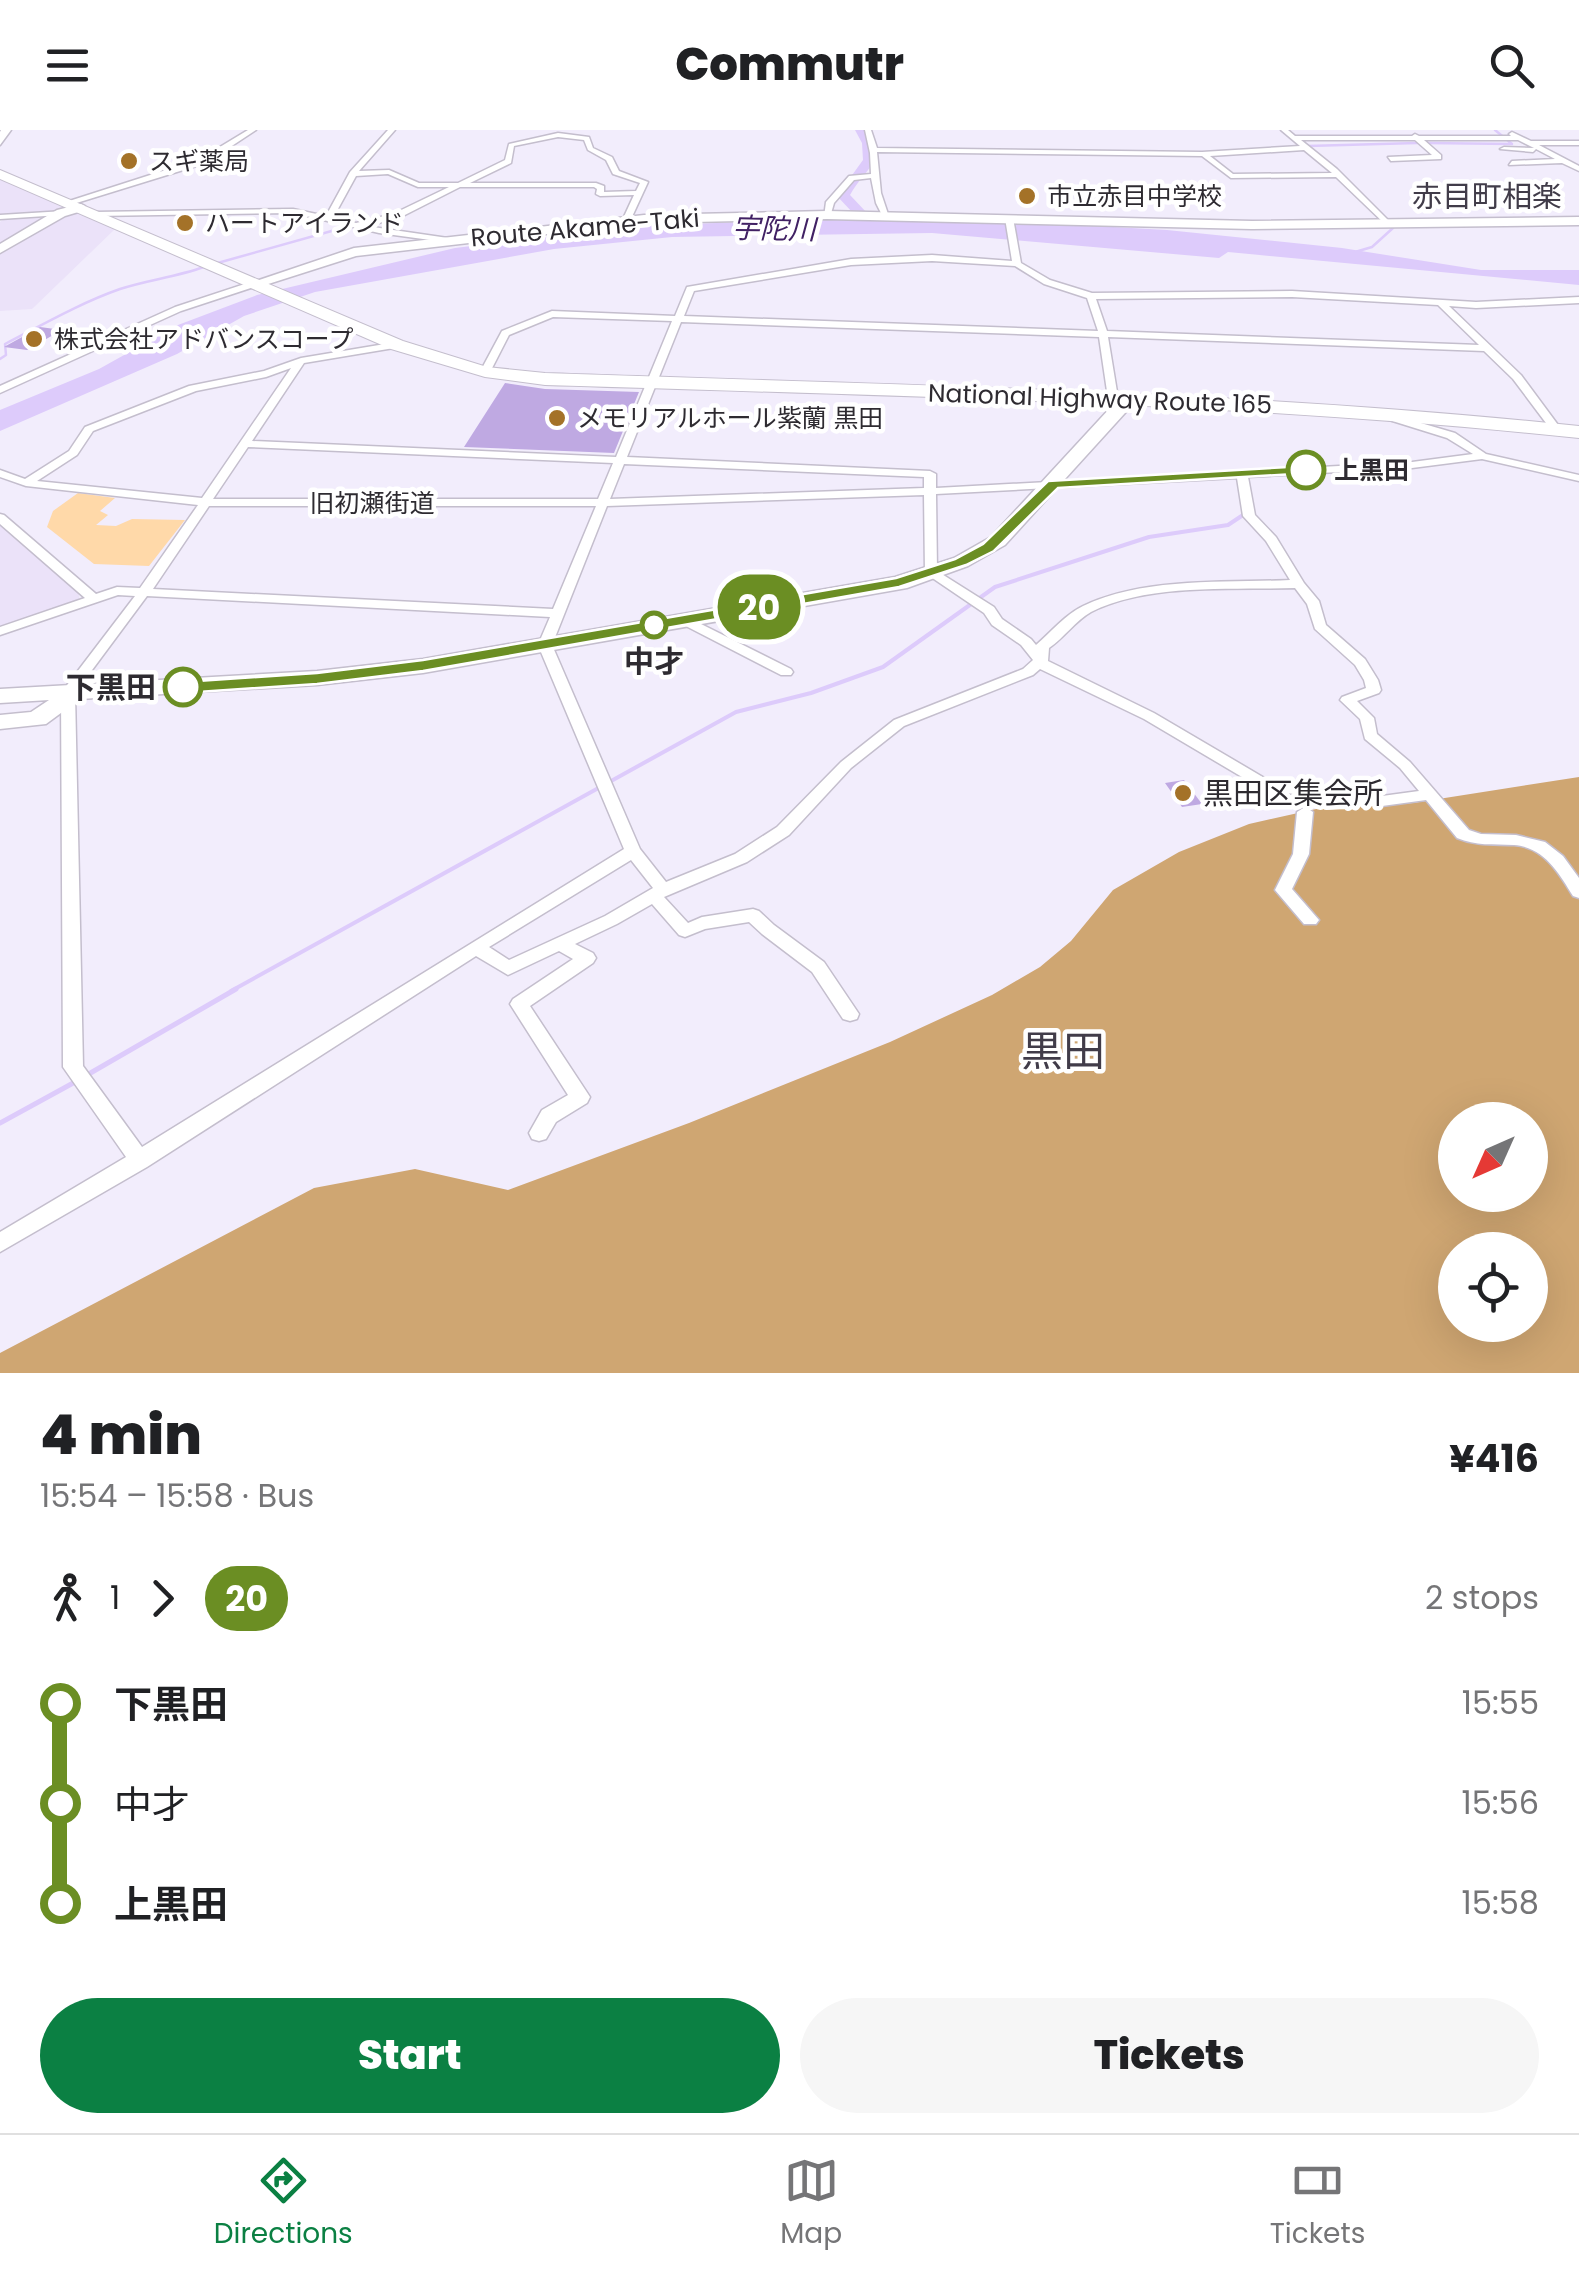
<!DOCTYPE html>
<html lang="en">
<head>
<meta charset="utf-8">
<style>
  body { margin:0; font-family:Poppins,"Noto Sans JP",sans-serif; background:#f6f6f6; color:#202124; height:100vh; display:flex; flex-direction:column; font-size:38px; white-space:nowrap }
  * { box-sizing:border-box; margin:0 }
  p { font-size:32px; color:#757577 }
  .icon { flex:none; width:55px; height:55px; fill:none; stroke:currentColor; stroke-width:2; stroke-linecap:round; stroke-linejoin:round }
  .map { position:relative; height:1243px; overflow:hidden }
  .details { display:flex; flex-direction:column; background:#fff; flex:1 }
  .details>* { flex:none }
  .badge { padding:0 20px; border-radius:32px; font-size:35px; line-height:65px }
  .needle { width:65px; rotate:225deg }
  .buttons { position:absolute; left:1438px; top:972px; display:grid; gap:20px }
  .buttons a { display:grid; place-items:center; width:110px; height:110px; border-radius:50%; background:#fff; box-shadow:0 10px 40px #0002; font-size:50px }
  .map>.badge { position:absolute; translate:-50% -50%; box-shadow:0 0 0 5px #fff }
  .legs { display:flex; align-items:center; gap:15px; height:110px; padding:0 40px; font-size:32px }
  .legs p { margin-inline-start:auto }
  .head { display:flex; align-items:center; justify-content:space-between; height:170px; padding:0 40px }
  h1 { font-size:55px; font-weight:800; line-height:75px }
  .cta { display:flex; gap:20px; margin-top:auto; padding:20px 40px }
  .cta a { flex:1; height:115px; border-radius:60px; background:#0b8043; color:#fff; font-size:40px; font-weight:800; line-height:115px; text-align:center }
  .cta a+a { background:#f6f6f6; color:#202124 }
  ul { padding:0 40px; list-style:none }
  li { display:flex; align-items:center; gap:35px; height:100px; font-size:38px }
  li i { display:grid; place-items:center; width:15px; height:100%; margin:0 12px; background:currentColor }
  li i::after { content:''; width:25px; height:25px; margin:-12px; border:8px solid; border-radius:50%; background:#fff }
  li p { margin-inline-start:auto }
  li:first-child i { background:linear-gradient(#0000 50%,currentColor 0) }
  li:last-child i { background:linear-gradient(currentColor 50%,#0000 0) }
  header { display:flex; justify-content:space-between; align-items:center; height:130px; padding:0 40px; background:#fff; font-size:45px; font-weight:800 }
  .tabs { display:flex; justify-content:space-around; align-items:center; height:140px; border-top:2px solid #e0e0e0; background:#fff; font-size:28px; color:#757577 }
  .tabs a { display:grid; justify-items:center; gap:5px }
  .tabs .active { color:#0b8043 }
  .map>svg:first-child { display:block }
  .built { fill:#ebe2f9 }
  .green { fill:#ffd9a9 }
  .forest { fill:#cfa672; fill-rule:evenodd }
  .water { fill:#ddcbfb }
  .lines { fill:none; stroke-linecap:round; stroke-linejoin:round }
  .stream-far2 { stroke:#ddcbfb; stroke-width:2.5 }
  .stream-far1 { stroke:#ddcbfb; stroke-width:4 }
  .stream { stroke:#ddcbfb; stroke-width:5 }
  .river { fill:#ddcbfb; fill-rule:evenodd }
  .building { fill:#bfa9e2 }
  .street-casing { stroke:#c4becd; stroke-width:3 }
  .secondary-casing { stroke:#c4becd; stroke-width:3 }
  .primary-casing { stroke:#c4becd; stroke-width:3 }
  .highway-casing { stroke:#c4becd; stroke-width:2 }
  .street { fill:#fff; fill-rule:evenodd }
  .secondary { fill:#fff; fill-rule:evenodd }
  .primary { fill:#fff; fill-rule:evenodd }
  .highway { fill:#fff; fill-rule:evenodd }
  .line-1 { fill:#6b8e23; stroke:#fff; stroke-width:2.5 }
  .poi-dot { fill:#a47228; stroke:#fff; stroke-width:4 }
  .stop-1-dot { fill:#fff; stroke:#6b8e23; stroke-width:5 }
  .labels { text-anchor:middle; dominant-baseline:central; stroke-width:9; stroke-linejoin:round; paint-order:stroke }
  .far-poi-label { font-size:25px; fill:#2e2b31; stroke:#fff; text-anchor:start }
  .far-street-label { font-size:25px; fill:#2e2b31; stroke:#fff }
  .far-stop-label { font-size:25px; font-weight:bold; fill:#2e2b31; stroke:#fff; text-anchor:start }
  .far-water-label { font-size:28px; font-style:italic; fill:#412164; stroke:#fff }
  .far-quarter-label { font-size:30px; fill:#413c49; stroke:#fff }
  .stop-label { font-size:30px; font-weight:bold; fill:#2e2b31; stroke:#fff }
  .poi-label { font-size:30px; fill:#2e2b31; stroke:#fff; text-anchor:start }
  .near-quarter-label { font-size:42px; fill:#413c49; stroke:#fff }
</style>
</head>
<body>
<header><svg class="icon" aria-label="menu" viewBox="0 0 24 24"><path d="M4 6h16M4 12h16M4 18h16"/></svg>Commutr<svg class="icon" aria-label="search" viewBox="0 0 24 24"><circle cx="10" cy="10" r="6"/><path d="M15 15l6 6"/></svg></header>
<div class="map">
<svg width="1579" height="1243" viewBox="0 0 1579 1243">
  <rect width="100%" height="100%" fill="#f2edfc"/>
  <!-- built -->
  <path class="built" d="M0,49L116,98L32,179L0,181V92L9,86H0Z
    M0,394L78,462L80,471L0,498Z"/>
  <!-- green -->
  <path class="green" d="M78,363L115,368L100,381L108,385L96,395L116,396L132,389L185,390L149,436L94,434L47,397L53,381Z"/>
  <!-- forest -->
  <path class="forest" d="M1579,647V1243H0V1223L314,1058L415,1039L508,1060L689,993L890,912L992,865L1040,837L1071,811L1113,760L1179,722L1249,694L1316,679L1413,673ZM1455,990H1530V1065H1455ZM1455,1120H1530V1195H1455Z"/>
  <!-- water -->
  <path class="water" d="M830,89L1042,93L1167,100L1342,118L1481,140H1579V155L1228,122L1219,128L932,103L672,107L554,119L315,162L244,186L177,224L0,301V280L99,239L178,195L257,165L455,118L635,96Z"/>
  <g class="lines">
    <!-- stream-far2 -->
    <path class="stream-far2" d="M1426,13L1512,14L1495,0
      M1307,16L1417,13
      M1355,122L1372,117L1393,98L1374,77
      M214,134L353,95
      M0,229L6,225L5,214C42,195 80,173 120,159C147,150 176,147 204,137"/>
    <!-- stream-far1 -->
    <path class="stream-far1" d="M231,861L736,582L811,563L883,537L995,457L1149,407L1228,395L1243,385"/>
    <!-- stream -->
    <path class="stream" d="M87,945L236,859
      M0,993L75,952"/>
    <!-- river -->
    <path class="river" d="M855,0H867C885,35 866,37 850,65L867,83L872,100L865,104L860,103L854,84L837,66L863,30L862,13Z"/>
  </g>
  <!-- building -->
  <path class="building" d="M40,197L62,200L27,220L4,217Z
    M505,253L545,259L639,262L614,323L464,317Z
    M1184,650L1202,674L1182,677L1165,653Z"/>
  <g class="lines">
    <!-- street casing -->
    <g class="street-casing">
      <path id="street" d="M248,0H256L206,33L70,75L63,73L200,29Z
        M388,0H395L359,41L389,40L419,53H458L505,30L509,14L558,3L589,7L593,18L612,27L619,41L648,52L630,91L626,93L622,91L634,65L600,66L596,64L597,59L594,57H460L399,88L366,96L448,108L449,110L445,112L379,103L293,83L95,86L91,84L95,82L293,79L326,86L350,42ZM558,7L584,10L588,20L606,30L613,44L640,53L636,61L604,62V56L596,53H470L511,33L514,16ZM388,44L418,57H449L393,84L356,93L333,88L356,46Z
        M865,0H871L877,18L1202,22L1300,16L1281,0H1288L1295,6H1412L1415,4L1419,6H1511L1509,4L1512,2L1531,11H1579V15H1539L1579,36V41L1562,33L1509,35L1512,31L1555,29L1536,19L1533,22L1500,19L1504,17L1534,18L1518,10H1424L1441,25V29L1391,31L1388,27L1432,25L1415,10H1301L1337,39L1389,91V95H1386L1336,47L1231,48L1202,26L877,22L881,63L889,87H883L876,73L871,48L854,50L834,73L830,87H824L826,72L849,46L871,44L870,23ZM1304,20L1332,43L1233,44L1210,26Z
        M64,81L65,83L61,85L0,89V85Z
        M1009,86L1013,88L1021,133L1050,150L1092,163L1292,161L1476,172L1579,167V173L1476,178L1449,176L1521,245L1561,299L1552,301L1513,249L1484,221L1108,207L1118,268L1113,271L1108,268L1099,207L681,192L627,327L930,341L936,344V358L1412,332L1473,324L1447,308L1386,289V285L1390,284L1455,303L1486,324L1579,345V351L1482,329L1412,338L1248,347L1255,385L1276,407L1304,453L1319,471L1326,495L1365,529L1378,550L1381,560L1379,563L1357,571L1374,588L1377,604L1410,632L1469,700L1481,704L1516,705L1545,712L1563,726L1579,748V768L1573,766C1559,743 1544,717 1514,715C1493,714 1476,716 1457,708L1426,670L1382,676L1264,660L1144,589L1040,539L1033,545L904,596L851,638L789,705L747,732L664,767L688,793L702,787L753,779L759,781L774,795L824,832L859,884L857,889L850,891L843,889L812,842L762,804L749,792L705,799L685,807L679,805L652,774L617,794L575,814L593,823L596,828L593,833L530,876L590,967L587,973L556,992L546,1009L539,1011L532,1009L529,1003L542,980L568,965L510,874L513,869L573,829L559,821L508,845L476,826L147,1037L0,1122V1102L126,1027L63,937L61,563L135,466L118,465L0,505V497L85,468L0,394V384L4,385L96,464L117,457L140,458L198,375L26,356L0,347V340L25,349L69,321L85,297L189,256L264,241L301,228L397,212L402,215L400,217L304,233L252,311L616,327L672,191L553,187L509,205L489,244H481L480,242L502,201L552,181L675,186L687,157L851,129L932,125L1012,131L1005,88ZM932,131L1015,136L1044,154L1087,168L1098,201L684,186L694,161L851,135ZM1292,167L1438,175L1479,215L1107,201L1096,169ZM291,238L202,368L37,351L77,325L93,301L196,261L266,247ZM248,317L613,333L598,369H213ZM624,334L924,347V358L610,369ZM1237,348L1243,386L1266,411L1290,450C1223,453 1145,447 1083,476C1066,484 1050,503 1036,515L1031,509L1002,489L994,477L937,441L936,364ZM924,365L925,443L984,483L992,495L1021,515L1033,530L1023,539L894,590L841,632L777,697L735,724L666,752L640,719L552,515L607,376ZM209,376H596L553,479L153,459ZM1295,458L1307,474L1315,499L1355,535L1364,550L1366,558L1342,567L1340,570L1360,589L1365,609L1400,638L1419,661L1382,666L1273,653L1154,583L1048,531L1049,518C1064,508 1075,491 1091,482C1148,453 1232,460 1295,458ZM147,466L550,487L538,515L624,719L142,1017L83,936L75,563ZM631,730L653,758L605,786L509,830L489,817Z
        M257,150L261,153L260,155L181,181L0,263V256L175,177Z
        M685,486L791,539L793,542L791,545H781L680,493L678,490L680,487Z
        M1305,677L1313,682L1309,724L1292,759L1319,790L1316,794H1304L1275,760L1293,724L1297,682Z"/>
    </g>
    <!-- secondary casing -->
    <g class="secondary-casing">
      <path id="secondary" d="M1,0H11L0,15V2Z
        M81,74L85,76V80L65,86L0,123V114L57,80Z
        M827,81L1252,91L1579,87V95L1252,99L827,89L644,93L356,126L262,156L250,153L354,118L644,85Z"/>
    </g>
    <!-- primary casing -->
    <g class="primary-casing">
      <path id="primary" d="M1129,263L1135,264V272L1005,415L968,436L907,458L423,543L317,555L80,569L46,594L0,599V585L31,582L49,570L0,573V559L317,541L423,529L895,447L954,428L991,407L1123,264Z"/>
    </g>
    <!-- highway casing -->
    <g class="highway-casing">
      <path id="highway" d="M0,40L403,211L487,237L545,243C890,255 1235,260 1579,296V308C1235,272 890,266 545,255L485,247L391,219L0,49Z"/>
    </g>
    <!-- street -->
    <use href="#street" class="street"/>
    <!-- secondary -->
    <use href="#secondary" class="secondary"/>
    <!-- primary -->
    <use href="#primary" class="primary"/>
    <!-- highway -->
    <use href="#highway" class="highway"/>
  </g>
  <!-- line-1 -->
  <path class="line-1" d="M1306,336L1311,337V343L1058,358L994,421L966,435L899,457L423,541L317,554L183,563L173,557L183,552L317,543L423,530L896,448L955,429L983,414L1048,351Z"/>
  <!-- markers -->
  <g class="poi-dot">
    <circle cx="129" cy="31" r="10"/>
    <circle cx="1027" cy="66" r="10"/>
    <circle cx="185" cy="93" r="10"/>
    <circle cx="34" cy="209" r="10"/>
    <circle cx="557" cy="288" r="10"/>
    <circle cx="1183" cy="663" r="10"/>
  </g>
  <g class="stop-1-dot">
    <circle cx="1306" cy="340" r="18"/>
    <circle cx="654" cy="495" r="12"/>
    <circle cx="183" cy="557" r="18"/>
  </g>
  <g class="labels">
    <!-- far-poi labels -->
    <g class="far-poi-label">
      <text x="149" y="31">スギ薬局</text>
      <text x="1047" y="66">市立赤目中学校</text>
      <text x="205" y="93">ハートアイランド</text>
      <text x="54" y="209">株式会社アドバンスコープ</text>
      <text x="577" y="288">メモリアルホール紫蘭 黒田</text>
    </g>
    <!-- far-street labels -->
    <g class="far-street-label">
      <text transform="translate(585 98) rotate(-5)">Route Akame-Taki</text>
      <text transform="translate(1100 269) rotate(2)">National Highway Route 165</text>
      <text x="372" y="373">旧初瀬街道</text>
    </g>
    <!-- far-stop labels -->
    <g class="far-stop-label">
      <text x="1334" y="340">上黒田</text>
    </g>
    <!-- far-water labels -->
    <g class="far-water-label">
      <text transform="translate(774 99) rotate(1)">宇陀川</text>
    </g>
    <!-- far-quarter labels -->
    <g class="far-quarter-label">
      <text x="1487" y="66">赤目町相楽</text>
    </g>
    <!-- stop labels -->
    <g class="stop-label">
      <text x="654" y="531">中才</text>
      <text x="156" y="557" text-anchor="end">下黒田</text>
    </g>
    <!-- poi labels -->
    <g class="poi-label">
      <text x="1203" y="663">黒田区集会所</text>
    </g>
    <!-- near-quarter labels -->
    <g class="near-quarter-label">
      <text x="1063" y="921">黒田</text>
    </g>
  </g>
</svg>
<div class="buttons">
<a><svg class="needle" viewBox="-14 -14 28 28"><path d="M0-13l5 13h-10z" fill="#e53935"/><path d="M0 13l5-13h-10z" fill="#757577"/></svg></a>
<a><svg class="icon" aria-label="locate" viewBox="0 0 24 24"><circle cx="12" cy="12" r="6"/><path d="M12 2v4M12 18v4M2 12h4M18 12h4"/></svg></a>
</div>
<b class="badge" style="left:759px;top:477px;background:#6b8e23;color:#fff">20</b>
</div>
<section class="details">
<div class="head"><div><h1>4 min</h1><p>15:54 – 15:58 · Bus</p></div><b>¥416</b></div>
<div class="legs"><svg class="icon" aria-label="walk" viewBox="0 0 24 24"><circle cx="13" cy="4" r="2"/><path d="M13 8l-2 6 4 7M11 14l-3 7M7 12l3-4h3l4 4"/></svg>1<svg class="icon" aria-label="forward" viewBox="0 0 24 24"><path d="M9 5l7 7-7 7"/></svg><b class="badge" style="background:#6b8e23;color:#fff">20</b><p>2 stops</p></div>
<ul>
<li><i style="color:#6b8e23"></i><b>下黒田</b><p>15:55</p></li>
<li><i style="color:#6b8e23"></i><span>中才</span><p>15:56</p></li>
<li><i style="color:#6b8e23"></i><b>上黒田</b><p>15:58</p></li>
</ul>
<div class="cta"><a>Start</a><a>Tickets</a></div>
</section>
<nav class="tabs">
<a class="active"><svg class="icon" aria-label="directions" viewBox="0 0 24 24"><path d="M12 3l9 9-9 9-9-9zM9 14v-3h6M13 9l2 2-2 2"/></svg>Directions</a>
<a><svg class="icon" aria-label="map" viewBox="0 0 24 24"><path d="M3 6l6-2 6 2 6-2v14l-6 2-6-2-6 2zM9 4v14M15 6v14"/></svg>Map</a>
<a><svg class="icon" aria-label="tickets" viewBox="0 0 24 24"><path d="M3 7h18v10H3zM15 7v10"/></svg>Tickets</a>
</nav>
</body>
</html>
